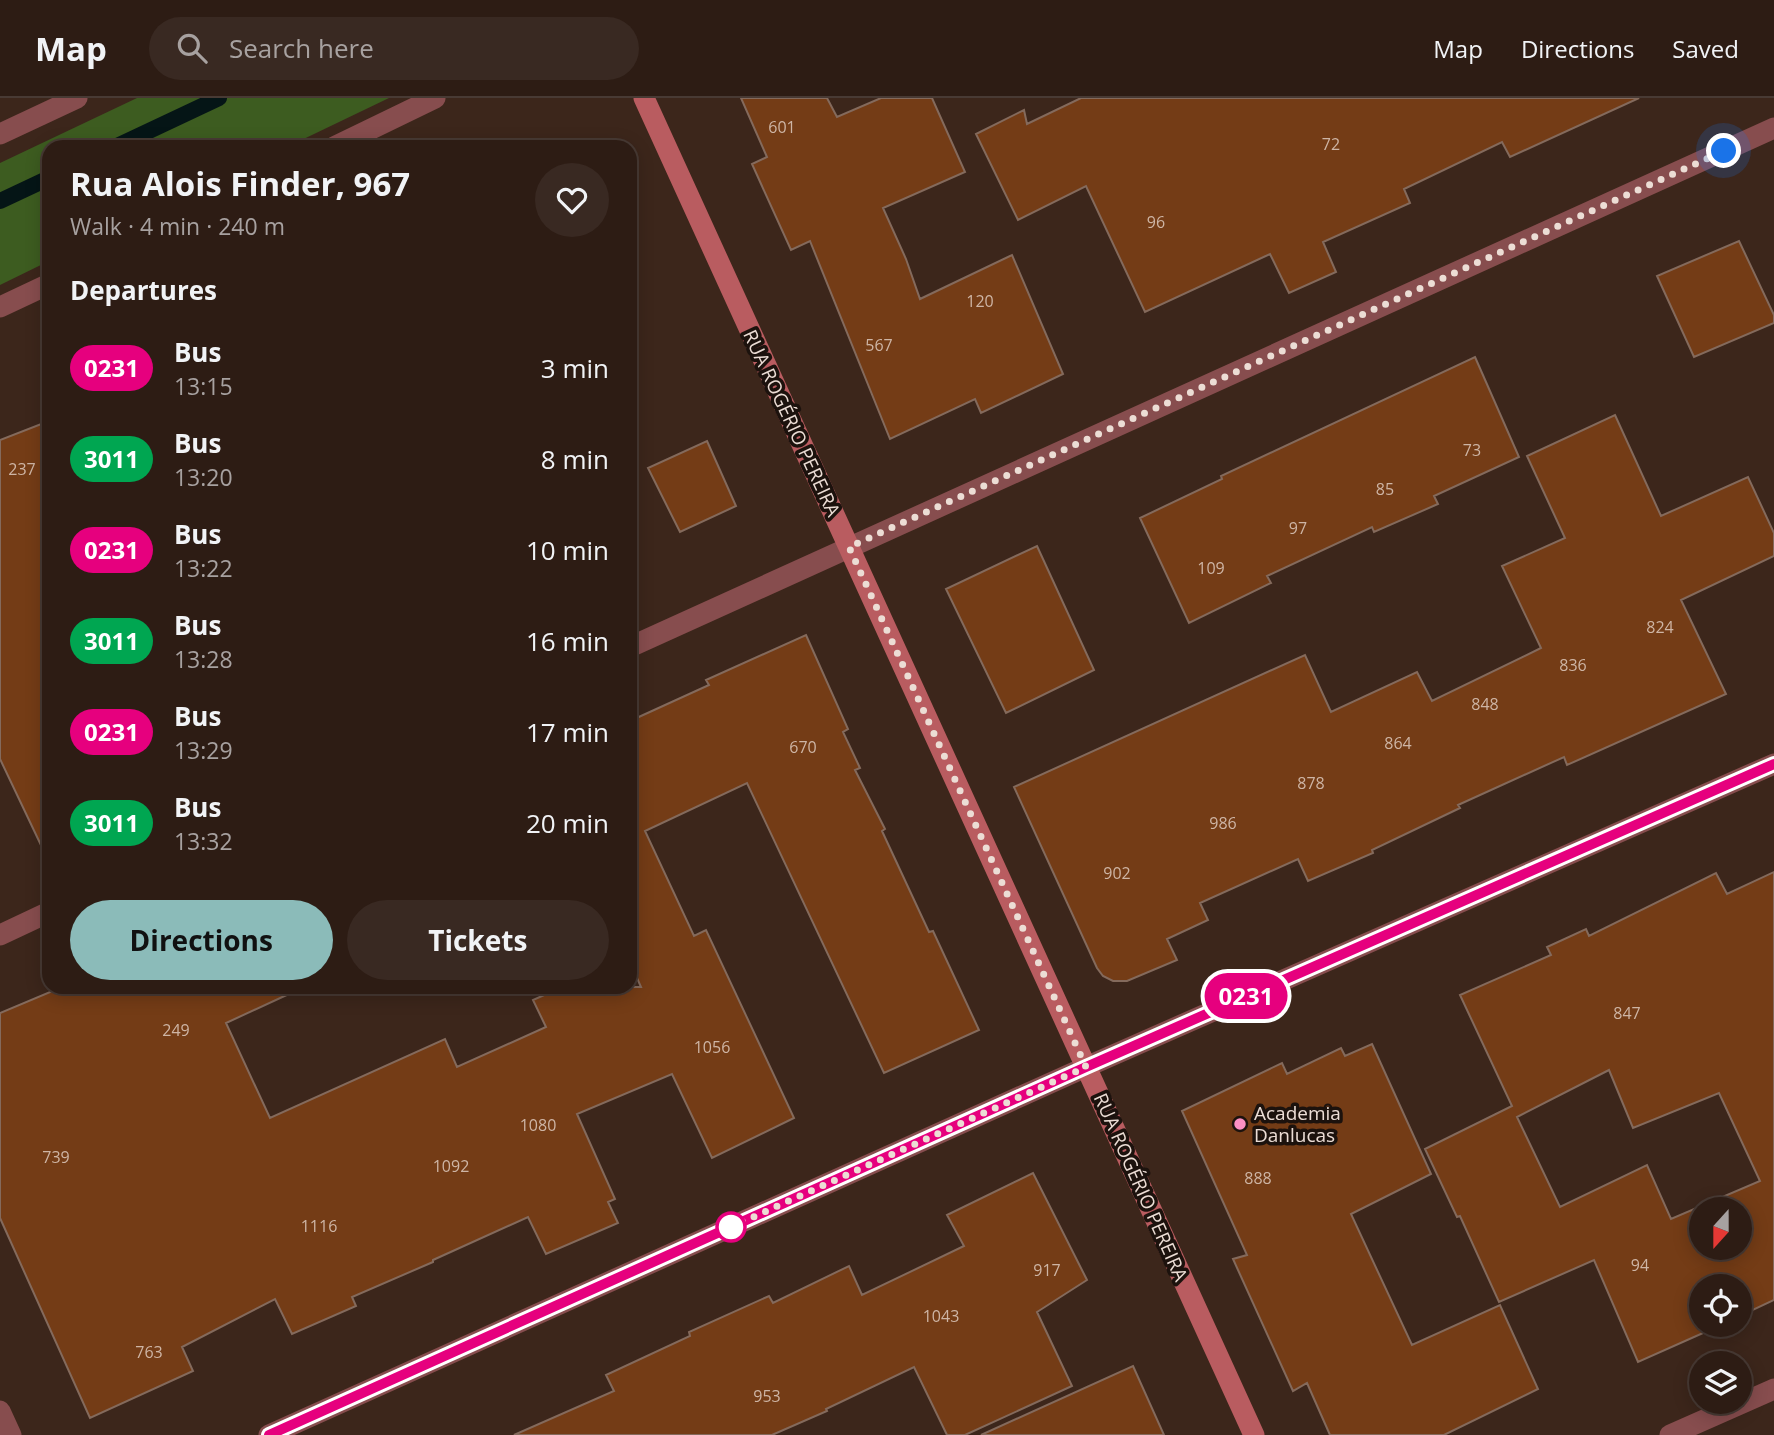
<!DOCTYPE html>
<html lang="en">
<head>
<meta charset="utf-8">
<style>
  body { margin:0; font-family:"Open Sans",sans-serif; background:#392922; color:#f1f3f6; height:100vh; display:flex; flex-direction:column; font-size:26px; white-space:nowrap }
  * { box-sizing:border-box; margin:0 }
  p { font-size:23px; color:#a7a1a0 }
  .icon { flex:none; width:38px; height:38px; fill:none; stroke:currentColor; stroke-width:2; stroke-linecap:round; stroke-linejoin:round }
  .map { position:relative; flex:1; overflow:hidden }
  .panel { position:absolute; left:42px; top:42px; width:595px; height:854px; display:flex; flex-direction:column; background:#2d1c14; border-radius:21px; box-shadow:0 4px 18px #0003,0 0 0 2px #483a34 }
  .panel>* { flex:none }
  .badge { padding:0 14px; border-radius:23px; font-size:24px; line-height:46px }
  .needle { width:46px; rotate:201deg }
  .fabs { position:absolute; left:1689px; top:1099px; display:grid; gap:14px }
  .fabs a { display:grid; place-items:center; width:63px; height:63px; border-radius:50%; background:#2d1c14; box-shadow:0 4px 18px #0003,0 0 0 2px #483a34; font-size:35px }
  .you { position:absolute; width:35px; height:35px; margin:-18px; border:5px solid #fff; border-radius:50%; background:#1a73e8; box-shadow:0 0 0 10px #1a73e833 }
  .map>.badge { position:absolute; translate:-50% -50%; box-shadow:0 0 0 4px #fff }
  h2 { padding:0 28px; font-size:26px; line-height:63px }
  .round { display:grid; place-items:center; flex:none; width:74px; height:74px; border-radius:37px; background:#392922 }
  .summary { display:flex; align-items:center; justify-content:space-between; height:119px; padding:0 28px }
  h1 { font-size:33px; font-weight:700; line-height:52px }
  .primary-button { display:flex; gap:14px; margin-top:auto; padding:14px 28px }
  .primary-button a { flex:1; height:80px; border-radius:42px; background:#8bbbb9; color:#111; font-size:28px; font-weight:700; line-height:80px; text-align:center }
  .primary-button a+a { background:#392922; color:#f1f3f6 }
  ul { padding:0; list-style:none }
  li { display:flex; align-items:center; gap:21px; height:91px; padding:0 28px }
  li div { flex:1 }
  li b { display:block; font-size:26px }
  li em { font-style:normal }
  li .badge { min-width:77px; font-weight:700; text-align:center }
  header { display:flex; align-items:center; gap:42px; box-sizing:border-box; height:98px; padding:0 35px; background:#2d1c14; border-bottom:2px solid #483a34 }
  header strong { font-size:33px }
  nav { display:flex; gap:38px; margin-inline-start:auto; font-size:24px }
  .search { width:490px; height:63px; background:#392922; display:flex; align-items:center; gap:18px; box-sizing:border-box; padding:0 24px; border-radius:38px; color:#a7a1a0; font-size:26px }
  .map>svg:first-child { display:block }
  .green { fill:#3d5c20 }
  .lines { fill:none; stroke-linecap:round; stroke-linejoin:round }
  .stream { stroke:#051516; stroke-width:16 }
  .building { fill:#743c16; stroke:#846a5c; stroke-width:2; fill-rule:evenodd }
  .street { stroke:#874d4e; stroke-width:21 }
  .secondary { stroke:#b95c60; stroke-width:21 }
  .line-casing { stroke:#fff; stroke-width:16 }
  .line { stroke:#e6007e; stroke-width:10 }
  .walk { stroke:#ecddd5; stroke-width:7; stroke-dasharray:0 12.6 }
  .poi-dot { fill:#fc8fc3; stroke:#1c120d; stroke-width:2.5 }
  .stop-dot { fill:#fff; stroke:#e6007e; stroke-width:3.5 }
  .labels { text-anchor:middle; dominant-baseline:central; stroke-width:7; stroke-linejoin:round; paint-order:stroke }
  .number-label { font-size:16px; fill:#ceb5a5 }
  .street-label { font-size:19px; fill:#ecddd5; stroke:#1c120d }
  .poi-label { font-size:19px; fill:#ecddd5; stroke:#1c120d; text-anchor:start }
</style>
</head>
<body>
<header>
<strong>Map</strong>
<div class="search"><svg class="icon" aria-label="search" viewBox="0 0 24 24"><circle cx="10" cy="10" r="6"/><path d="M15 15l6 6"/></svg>Search here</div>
<nav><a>Map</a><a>Directions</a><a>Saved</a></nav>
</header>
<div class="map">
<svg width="1774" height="1337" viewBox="0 0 1774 1337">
  <rect width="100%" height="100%" fill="#3c261b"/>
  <!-- green -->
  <path class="green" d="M137,0H389L287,49H49V163L0,187V65Z"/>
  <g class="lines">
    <!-- stream -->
    <path class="stream" d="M115,49L219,0
      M0,103L49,80"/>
  </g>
  <!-- building -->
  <path class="building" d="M741,0H827L837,19L881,0H932L965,74L883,110L906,161L920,201L1012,157L1063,276L981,315L975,301L890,341L810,143L791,152L752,66L767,59Z
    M1081,0H1639L1510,59L1502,44L1404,91L1410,105L1323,144L1336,174L1289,195L1270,156L1145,214L1086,88L1018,122L976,36L1024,12L1027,26Z
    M1739,143L1774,217V225L1694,259L1657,178Z
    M1475,259L1519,359L1434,398L1438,406L1374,434L1372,429L1267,478L1271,485L1189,525L1140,420L1222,381L1221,378Z
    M1615,317L1661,418L1748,379L1774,435V458L1681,502L1726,596L1567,667L1564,659L1458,707L1460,710L1372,752L1373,755L1308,783L1298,761L1200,805L1208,822L1167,841L1177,862L1127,883H1113L1103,878L1097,870L1014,689L1305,557L1331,614L1417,574L1432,603L1541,550L1502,468L1565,440L1527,358Z
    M49,323V764L0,661V342Z
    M707,343L736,408L680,434L648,370Z
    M1037,448L1094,572L1006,615L946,491Z
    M806,537L848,631L843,634L860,670L855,672L885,731L882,733L929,834L933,833L979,932L884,975L747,685L645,733L694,838L706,832L794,1020L712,1060L672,976L577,1016L615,1101L608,1104L618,1125L546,1156L528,1119L433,1162V1164L352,1199L356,1208L292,1236L275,1201L182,1249L193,1273L90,1320L0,1120V915L62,889H304L226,925L270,1020L445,941L457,969L546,929L533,902L562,889H641L630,864V623L709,587L706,582Z
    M1774,774V1202L1740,1218V1188H1701V1227H1721L1638,1264L1594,1162L1499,1204L1460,1118L1457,1119L1425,1051L1512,1008L1460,897L1551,857L1547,849L1586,831L1589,838L1716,775L1727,796ZM1609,972L1633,1030L1719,995L1760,1083L1671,1121L1647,1067L1560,1109L1517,1019ZM1701,1111H1740V1150H1701Z
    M1372,946L1431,1076L1351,1116L1412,1247L1500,1207L1538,1291L1444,1337H1330L1307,1285L1293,1293L1233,1161L1247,1157L1182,1013L1282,965L1287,976L1341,950L1345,958Z
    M1033,1075L1087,1182L1037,1214L1072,1288L965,1337H947L914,1269L826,1311L827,1313L772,1337H514L614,1293L606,1277L690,1238L689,1234L769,1198L773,1205L849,1168L862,1197L964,1148L947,1117Z
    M1133,1268L1164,1337H981Z"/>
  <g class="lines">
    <!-- street -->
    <path class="street" d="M0,36L77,0
      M334,49L435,0
      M0,209L49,186
      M630,549L1774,30
      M0,837L49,814
      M0,1313L11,1337
      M269,1337L1086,969L1774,666
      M1670,1337L1774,1291"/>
    <!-- secondary -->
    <path class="secondary" d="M644,0L1254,1337"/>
  </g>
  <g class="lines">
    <!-- line casing -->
    <g class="line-casing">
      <path id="line" d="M269,1337L1086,969L1774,666"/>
    </g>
    <!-- line -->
    <use href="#line" class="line"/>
    <!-- walk -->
    <path class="walk" d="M731,1129L1086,969L849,449L1724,53"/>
  </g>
  <!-- markers -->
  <circle class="poi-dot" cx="1240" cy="1026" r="7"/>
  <circle class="stop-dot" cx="731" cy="1129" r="14"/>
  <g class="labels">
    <!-- number labels -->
    <g class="number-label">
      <text x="782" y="29">601</text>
      <text x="1331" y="46">72</text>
      <text x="1156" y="124">96</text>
      <text x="980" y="203">120</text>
      <text x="879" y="247">567</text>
      <text x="1472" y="352">73</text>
      <text x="22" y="371">237</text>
      <text x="1385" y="391">85</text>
      <text x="1298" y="430">97</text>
      <text x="1211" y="470">109</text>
      <text x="1660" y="529">824</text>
      <text x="1573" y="567">836</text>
      <text x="1485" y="606">848</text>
      <text x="1398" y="645">864</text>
      <text x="803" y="649">670</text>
      <text x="1311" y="685">878</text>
      <text x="1223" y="725">986</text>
      <text x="1117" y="775">902</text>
      <text x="1627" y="915">847</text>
      <text x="176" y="932">249</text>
      <text x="712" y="949">1056</text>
      <text x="538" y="1027">1080</text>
      <text x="56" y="1059">739</text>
      <text x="451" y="1068">1092</text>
      <text x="1258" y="1080">888</text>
      <text x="319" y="1128">1116</text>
      <text x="1640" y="1167">94</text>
      <text x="1047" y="1172">917</text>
      <text x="941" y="1218">1043</text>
      <text x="149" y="1254">763</text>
      <text x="767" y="1298">953</text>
    </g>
    <!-- street labels -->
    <g class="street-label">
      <text transform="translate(792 325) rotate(65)">RUA ROGÉRIO PEREIRA</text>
      <text transform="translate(1141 1089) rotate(66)">RUA ROGÉRIO PEREIRA</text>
    </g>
    <!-- poi labels -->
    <g class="poi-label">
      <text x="1254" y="1015">Academia<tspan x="1254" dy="22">Danlucas</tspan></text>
    </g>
  </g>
</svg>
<div class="fabs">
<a><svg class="needle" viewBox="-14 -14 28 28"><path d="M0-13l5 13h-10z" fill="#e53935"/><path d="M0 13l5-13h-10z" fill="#a7a1a0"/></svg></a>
<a><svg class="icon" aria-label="locate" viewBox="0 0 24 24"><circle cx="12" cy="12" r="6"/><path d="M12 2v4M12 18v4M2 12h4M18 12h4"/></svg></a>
<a><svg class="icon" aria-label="layers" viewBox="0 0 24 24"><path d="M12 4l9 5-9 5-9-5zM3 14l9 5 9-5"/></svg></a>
</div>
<div class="you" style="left:1724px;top:53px"></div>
<b class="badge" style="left:1246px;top:898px;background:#e6007e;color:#fff">0231</b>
<section class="panel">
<div class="summary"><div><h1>Rua Alois Finder, 967</h1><p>Walk · 4 min · 240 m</p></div><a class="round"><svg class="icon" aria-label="heart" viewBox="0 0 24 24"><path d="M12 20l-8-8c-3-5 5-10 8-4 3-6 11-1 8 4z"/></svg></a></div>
<h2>Departures</h2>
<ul>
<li><span class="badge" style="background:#e6007e;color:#fff">0231</span><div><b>Bus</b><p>13:15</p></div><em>3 min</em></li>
<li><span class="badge" style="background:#00a651;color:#fff">3011</span><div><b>Bus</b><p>13:20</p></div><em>8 min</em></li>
<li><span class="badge" style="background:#e6007e;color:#fff">0231</span><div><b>Bus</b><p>13:22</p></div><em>10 min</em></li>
<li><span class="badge" style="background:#00a651;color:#fff">3011</span><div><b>Bus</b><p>13:28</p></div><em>16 min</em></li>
<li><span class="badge" style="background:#e6007e;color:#fff">0231</span><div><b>Bus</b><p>13:29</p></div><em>17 min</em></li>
<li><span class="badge" style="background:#00a651;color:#fff">3011</span><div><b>Bus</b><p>13:32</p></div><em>20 min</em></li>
</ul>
<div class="primary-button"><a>Directions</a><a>Tickets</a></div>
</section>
</div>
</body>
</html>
